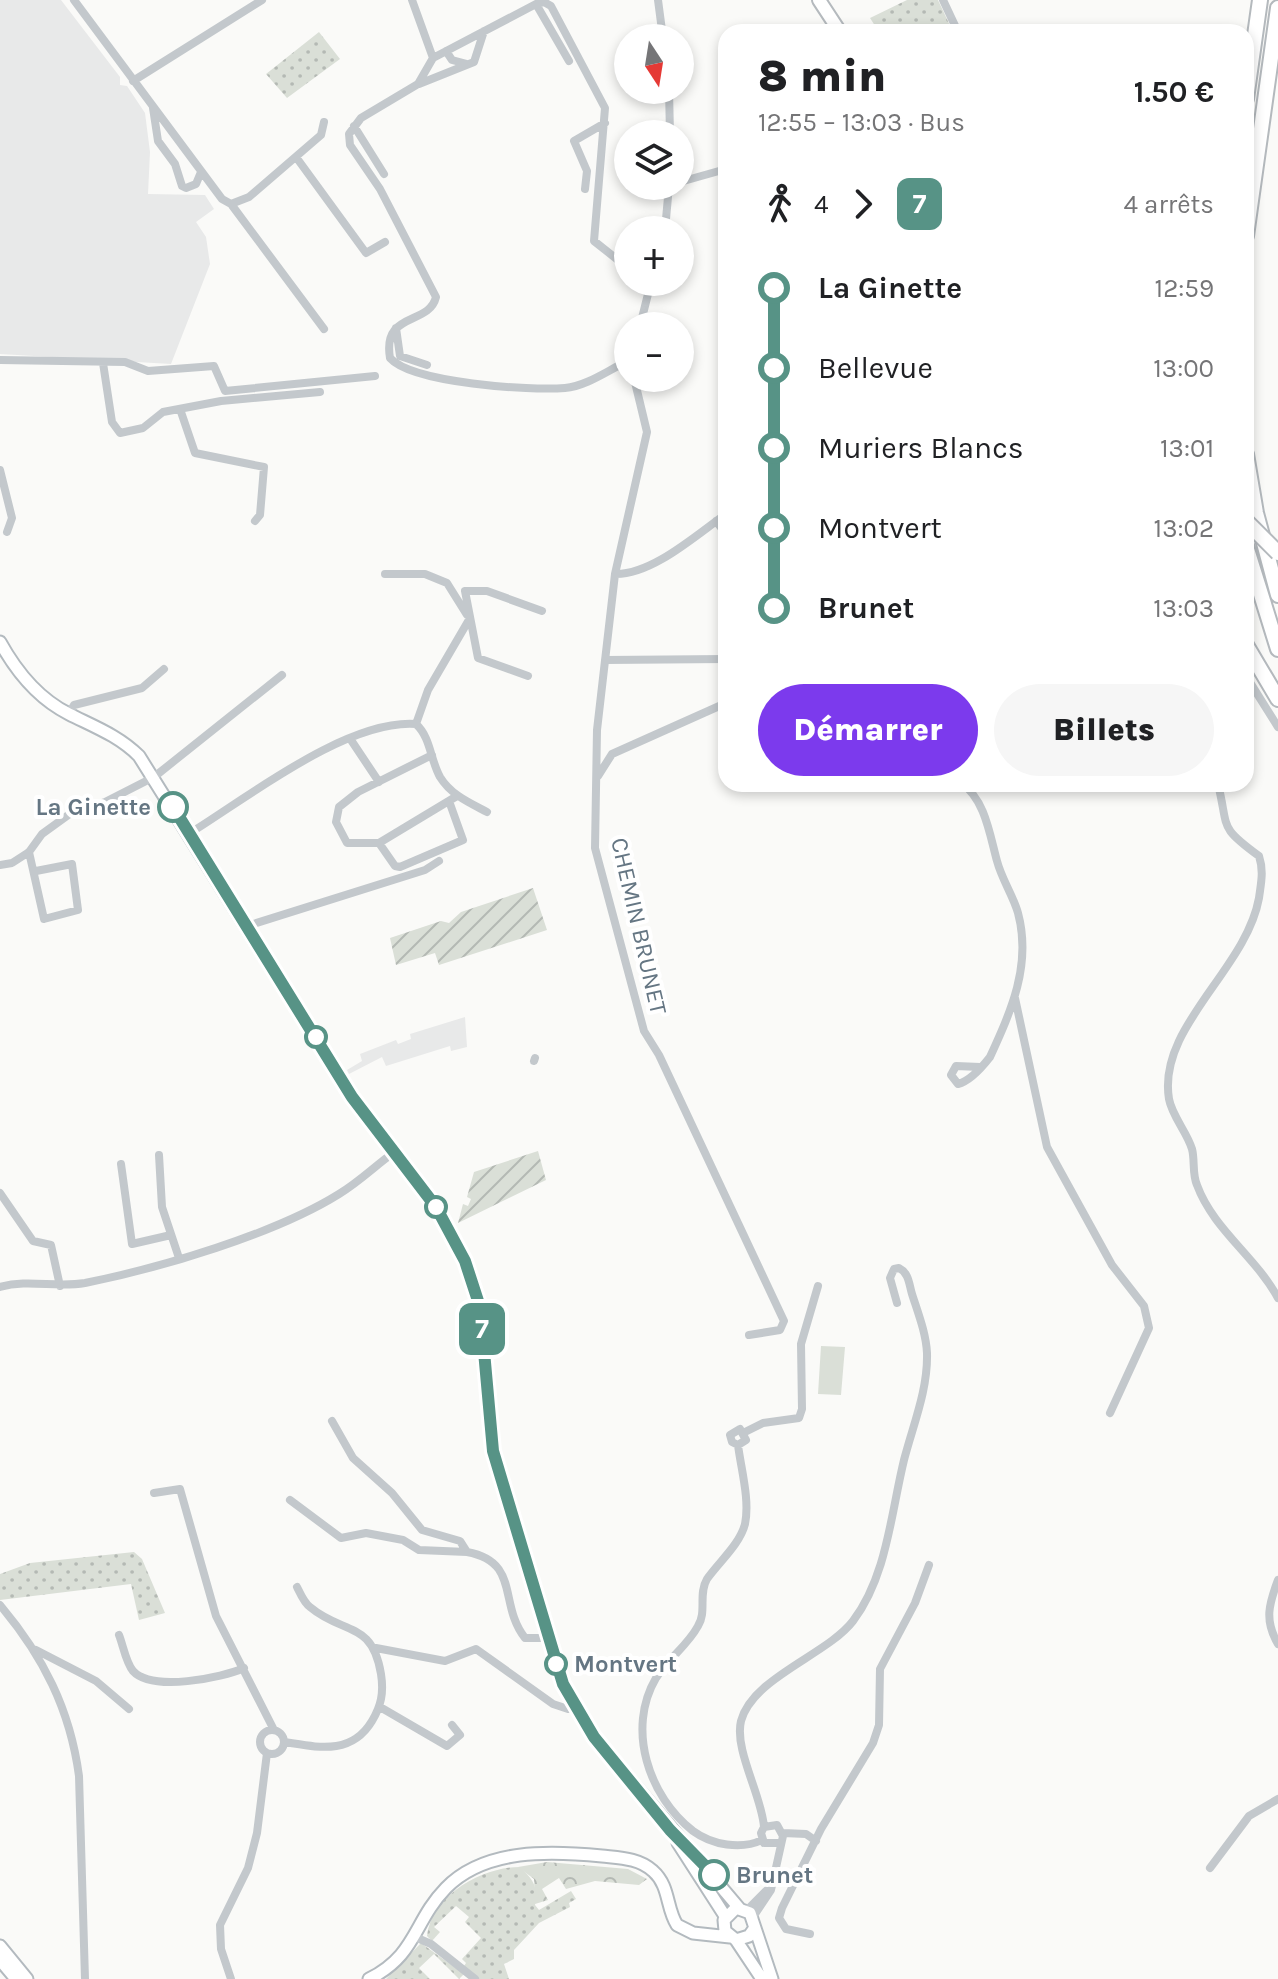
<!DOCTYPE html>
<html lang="fr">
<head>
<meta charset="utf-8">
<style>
  body { margin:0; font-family:Karla,sans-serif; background:#f6f6f6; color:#202124; height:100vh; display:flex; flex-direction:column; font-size:30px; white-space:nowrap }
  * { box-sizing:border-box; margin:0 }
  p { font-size:26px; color:#757577 }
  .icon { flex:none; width:44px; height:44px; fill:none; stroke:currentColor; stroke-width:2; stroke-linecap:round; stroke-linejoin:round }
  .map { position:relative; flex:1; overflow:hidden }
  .panel { position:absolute; left:718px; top:24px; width:536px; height:768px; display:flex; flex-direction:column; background:#fff; border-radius:24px; box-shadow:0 4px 12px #0003 }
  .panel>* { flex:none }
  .badge { padding:0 16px; border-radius:12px; font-size:28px; line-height:52px }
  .needle { width:52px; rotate:168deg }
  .fabs { position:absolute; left:614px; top:24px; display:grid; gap:16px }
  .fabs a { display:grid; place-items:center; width:80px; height:80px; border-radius:50%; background:#fff; box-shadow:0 4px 12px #0003; font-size:40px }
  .map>.badge { position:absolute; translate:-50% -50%; box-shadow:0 0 0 4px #fff }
  .legs { display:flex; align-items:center; gap:12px; height:88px; padding:0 40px; font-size:26px }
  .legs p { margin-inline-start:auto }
  .headline { display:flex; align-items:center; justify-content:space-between; height:136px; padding:0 40px }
  h1 { font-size:44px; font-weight:800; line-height:60px }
  .action { display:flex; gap:16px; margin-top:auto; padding:16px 40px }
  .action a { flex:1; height:92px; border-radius:48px; background:#7c3aed; color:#fff; font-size:32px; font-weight:800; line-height:92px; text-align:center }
  .action a+a { background:#f6f6f6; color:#202124 }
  ul { padding:0 40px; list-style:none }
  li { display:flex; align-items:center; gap:28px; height:80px; font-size:30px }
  li i { display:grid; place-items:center; width:12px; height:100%; margin:0 10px; background:currentColor }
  li i::after { content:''; width:20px; height:20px; margin:-10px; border:6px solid; border-radius:50%; background:#fff }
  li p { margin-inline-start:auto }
  li:first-child i { background:linear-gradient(#0000 50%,currentColor 0) }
  li:last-child i { background:linear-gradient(currentColor 50%,#0000 0) }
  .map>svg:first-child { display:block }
  .built { fill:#e8e9e9 }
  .grass { fill:url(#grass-dots) }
  .forest { fill:url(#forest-crowns) }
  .garden { fill:url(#garden-furrows) }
  .pitch { fill:#dadfd7 }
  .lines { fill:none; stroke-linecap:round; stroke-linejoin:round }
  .secondary-casing { stroke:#b3babf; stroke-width:15 }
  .primary-casing { stroke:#b5babe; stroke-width:16 }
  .highway-casing { stroke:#b4b9bd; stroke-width:18 }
  .street { stroke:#c3c8cc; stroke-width:8 }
  .secondary { stroke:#fff; stroke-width:11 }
  .primary { stroke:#fff; stroke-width:12 }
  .highway { stroke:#fff; stroke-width:14 }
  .highway-bridge-casing { stroke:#b4b9bd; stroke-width:18; stroke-linecap:butt }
  .highway-bridge { stroke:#fff; stroke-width:14 }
  .line-1-casing { stroke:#fff; stroke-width:18 }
  .line-1 { stroke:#579386; stroke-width:12 }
  .stop-1-dot { fill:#fff; stroke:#579386; stroke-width:4 }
  .labels { text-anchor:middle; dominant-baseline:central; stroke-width:8; stroke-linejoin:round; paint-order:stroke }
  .stop-label { font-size:24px; font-weight:bold; fill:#657683; stroke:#fff; text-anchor:start }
  .street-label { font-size:24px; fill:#657683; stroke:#fff }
</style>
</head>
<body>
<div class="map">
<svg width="1278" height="1979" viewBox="0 0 1278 1979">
  <defs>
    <pattern id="grass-dots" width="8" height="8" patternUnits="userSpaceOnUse" patternTransform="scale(2)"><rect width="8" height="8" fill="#dadfd7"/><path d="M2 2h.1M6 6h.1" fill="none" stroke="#b4b9b4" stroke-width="1.8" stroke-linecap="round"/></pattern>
    <pattern id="forest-crowns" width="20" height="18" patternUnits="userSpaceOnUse" patternTransform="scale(2)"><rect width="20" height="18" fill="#dadfd7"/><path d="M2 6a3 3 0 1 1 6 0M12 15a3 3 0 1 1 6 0" fill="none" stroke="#b4b9b4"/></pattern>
    <pattern id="garden-furrows" width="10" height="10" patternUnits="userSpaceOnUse" patternTransform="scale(2)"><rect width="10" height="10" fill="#dadfd7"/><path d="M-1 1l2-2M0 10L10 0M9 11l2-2" fill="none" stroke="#b4b9b4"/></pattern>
  </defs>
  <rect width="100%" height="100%" fill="#fafaf8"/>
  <!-- built -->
  <path class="built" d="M0,0H61L120,77V85L127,86L145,113L150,152L148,194L205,195L214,209L196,222L206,237L210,264L171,364L0,354Z
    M465,1017L467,1047L451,1051L450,1046L386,1066L382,1057L349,1074L347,1070L362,1061L360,1054L396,1040L398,1044L411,1039L410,1034Z"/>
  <!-- grass -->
  <path class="grass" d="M907,0H938L953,32H879L870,18Z
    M319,32L340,59L287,98L266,74Z
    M134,1552L142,1559L165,1613L139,1620L131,1584L0,1600V1574L30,1563Z
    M520,1867C534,1880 538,1887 535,1905L539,1910L571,1891L576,1899L569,1903L570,1907L539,1923L514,1950V1959L504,1964L509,1979H479L464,1966L466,1963L462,1959L481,1938L465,1922L469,1917L456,1906L434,1927L440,1932L432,1941L427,1936C432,1895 482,1867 520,1867Z
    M421,1943L464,1974L459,1979L434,1954L419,1968L430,1979H386Z"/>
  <!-- forest -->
  <path class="forest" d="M547,1862L628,1869L647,1879L639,1885L595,1881L566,1889L559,1878L542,1889L548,1900L535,1904L534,1879L518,1867Z"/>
  <!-- garden -->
  <path class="garden" d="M533,888L547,930L439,965L435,953L396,965L390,938L441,921L449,923L461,912Z
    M538,1151L546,1180L458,1223L463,1204L468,1206L471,1199L467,1197L474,1172Z"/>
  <!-- pitch -->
  <path class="pitch" d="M821,1346L845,1347L841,1395L818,1394Z"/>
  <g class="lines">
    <!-- secondary casing -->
    <g class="secondary-casing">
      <path id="secondary" d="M0,642C16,671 39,699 69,714C95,727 119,736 139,756L352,1097L436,1207L465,1261L480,1307L493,1451L563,1684L594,1737L739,1908
        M678,1843L725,1916
        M754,1929L749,1936L736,1940L725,1931L724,1920L736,1908L750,1913L772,1979
        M736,1940L762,1979
        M0,1946L27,1979
        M0,1960L16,1979
        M369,1979C417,1955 413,1922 446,1888C485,1848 551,1851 602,1856C620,1858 639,1858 653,1871C670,1886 666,1908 677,1925L693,1933L730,1937"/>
    </g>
    <!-- primary casing -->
    <g class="primary-casing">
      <path id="primary" d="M819,0L840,32"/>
    </g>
    <!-- highway casing -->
    <g class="highway-casing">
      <path id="highway" d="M1246,99L1260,0
        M1246,236L1278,8
        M1246,454L1256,513L1278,595
        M1246,546L1278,649
        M1246,645L1278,699"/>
    </g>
    <!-- street -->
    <path class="street" d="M74,0L222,199L231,204L249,197L321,135L324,122
      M412,0L433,58
      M658,0L663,38
      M943,0L958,32
      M536,4L569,61
      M446,51L452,60L467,64
      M433,58L418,84L361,118L349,134L350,145L380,189L436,297C429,326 382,311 390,358C412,383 530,391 565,388C587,386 608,370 628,361
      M433,58L536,4L544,2L551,6L605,108L594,241L628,268
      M133,81L262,0
      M419,84L474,62L484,31
      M669,90L670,134
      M153,108L158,141L175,164L182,186L186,188L196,184L201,172
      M354,126L384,174
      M296,157L366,253L385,242
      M680,182L726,169
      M585,189L587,171L574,141L605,123
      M231,204L324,329
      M665,230L669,186
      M640,326L651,282
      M396,328L400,356L427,365
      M0,360L125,362L148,371L214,366L225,391L375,376
      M103,363L112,422L120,433L143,428L163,412L221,401L320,392
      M634,378L647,432L615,574L597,730L595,848L644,1031L659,1055L784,1321L780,1330L749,1335
      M180,409L195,453L264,467L260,515L255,521
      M0,470L12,518L7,532
      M716,521L726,534
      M385,574H425L447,583L467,615
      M615,574C652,575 696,535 726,514
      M470,618L428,690L416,724C431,738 430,759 440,777C451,795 470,803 487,812
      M605,660L726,659
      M528,676L478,658L465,591H487L542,611
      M1246,676L1278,727
      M69,714L74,705L142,688L164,669
      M351,740L379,782
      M432,755L358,792L339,807L336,822L347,843H379L457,796
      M598,776L612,754L726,703
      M962,784C985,799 990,836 997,861C1002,880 1013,895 1018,913C1032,965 1011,1011 990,1057C983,1066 970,1081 958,1084L951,1075L956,1066L980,1067
      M1218,784C1229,829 1218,826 1259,856C1264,871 1261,883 1259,898C1246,970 1157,1027 1169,1099C1172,1116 1187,1132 1192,1149C1195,1160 1192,1174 1197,1185C1213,1229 1256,1257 1278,1298
      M190,833C247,798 347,719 416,724
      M379,843L395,866L400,867L463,840L449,801
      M29,852L44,919L78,910L72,864L36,871
      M0,865L12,863L29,852L42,834L71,813L105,802L154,777L282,675
      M247,926L425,870L439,861
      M1015,998L1047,1147L1112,1265L1144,1306L1149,1328L1110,1413
      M534,1061L535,1058
      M159,1155L162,1207L179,1258
      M121,1164L132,1244L171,1235
      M0,1193L33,1241L51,1245L60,1286
      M0,1287C28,1279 56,1288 85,1283C160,1268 275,1234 339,1194C359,1182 375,1166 393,1153
      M332,1421L353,1458L392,1493L422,1530L460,1541L467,1552C521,1562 498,1604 525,1638H548
      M745,1432L763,1423L799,1418L802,1409L801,1344L818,1286
      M738,1445L746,1440L740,1429L730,1435L732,1442L738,1445C741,1469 750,1500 745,1524C740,1544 719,1562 707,1579C698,1594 707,1612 698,1626C688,1645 668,1659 656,1678C626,1729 649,1797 693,1831C712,1845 741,1850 762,1840
      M154,1493L180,1489L216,1616L274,1730
      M290,1500L341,1538L366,1533L403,1540L419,1550L467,1552
      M1278,1580C1269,1604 1264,1620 1278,1644
      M0,1605C43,1656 70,1709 79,1776L85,1979
      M119,1635C123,1645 126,1663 133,1671C152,1692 222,1678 244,1668
      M376,1648L445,1661L476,1649L553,1704L568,1709L575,1708
      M36,1650L96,1681L129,1709
      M380,1707L447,1746L460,1735L452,1725
      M260 1742a12 12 0 1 1 24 0a12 12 0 1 1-24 0Z
      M284,1742C317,1747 351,1756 372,1721C381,1706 384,1693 381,1674C372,1620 343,1635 310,1607C304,1603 300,1593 297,1587
      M764,1827C762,1796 734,1750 741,1721C753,1677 827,1655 853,1621C887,1576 891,1513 904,1460C913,1425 928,1390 927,1353C926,1333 918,1313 912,1294C909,1284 909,1273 899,1268L894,1269L890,1278L897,1303
      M783,1833L806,1834L816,1841
      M1210,1868L1249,1816L1278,1799
      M747,1910L767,1890
      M753,1917L771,1890L783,1836L777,1825L764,1827L761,1833L764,1843H778
      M810,1934L786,1929L779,1918L782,1908L821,1829L873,1743L879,1725L880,1669L915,1603L929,1565
      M415,1937L431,1944L475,1979
      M231,1979L221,1949L220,1925L248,1868L257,1833L267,1753"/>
    <!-- secondary -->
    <use href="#secondary" class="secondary"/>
    <!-- primary -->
    <use href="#primary" class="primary"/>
    <!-- highway -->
    <use href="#highway" class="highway"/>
    <!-- highway-bridge casing -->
    <g class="highway-bridge-casing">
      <path id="highway-bridge" d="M1246,521L1278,553"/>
    </g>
    <!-- highway-bridge -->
    <use href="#highway-bridge" class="highway-bridge"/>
  </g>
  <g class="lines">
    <!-- line-1 casing -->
    <g class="line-1-casing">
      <path id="line-1" d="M173,807L352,1097L436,1207L465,1261L480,1307L493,1451L563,1684L594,1737L670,1830L714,1875"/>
    </g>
    <!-- line-1 -->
    <use href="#line-1" class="line-1"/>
  </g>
  <!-- markers -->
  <g class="stop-1-dot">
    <circle cx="173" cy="807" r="14"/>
    <circle cx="316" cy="1037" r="10"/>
    <circle cx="436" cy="1207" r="10"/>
    <circle cx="556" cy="1664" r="10"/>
    <circle cx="714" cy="1875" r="14"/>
  </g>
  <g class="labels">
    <!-- stop labels -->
    <g class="stop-label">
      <text x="151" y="807" text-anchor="end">La Ginette</text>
      <text x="574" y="1664">Montvert</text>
      <text x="736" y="1875">Brunet</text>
    </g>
    <!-- street labels -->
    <g class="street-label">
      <text transform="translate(639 926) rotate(77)">CHEMIN BRUNET</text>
    </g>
  </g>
</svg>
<div class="fabs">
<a><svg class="needle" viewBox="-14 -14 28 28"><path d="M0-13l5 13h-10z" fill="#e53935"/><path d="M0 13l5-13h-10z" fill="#757577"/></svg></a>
<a><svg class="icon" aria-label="layers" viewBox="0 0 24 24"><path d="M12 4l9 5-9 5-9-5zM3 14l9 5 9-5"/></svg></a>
<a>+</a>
<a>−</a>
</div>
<b class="badge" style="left:482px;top:1329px;background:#579386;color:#fff">7</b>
<section class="panel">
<div class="headline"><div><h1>8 min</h1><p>12:55 – 13:03 · Bus</p></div><b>1.50 €</b></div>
<div class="legs"><svg class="icon" aria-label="walk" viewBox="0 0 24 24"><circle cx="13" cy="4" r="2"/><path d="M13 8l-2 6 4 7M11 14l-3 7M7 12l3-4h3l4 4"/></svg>4<svg class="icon" aria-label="forward" viewBox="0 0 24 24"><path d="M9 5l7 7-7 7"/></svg><b class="badge" style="background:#579386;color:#fff">7</b><p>4 arrêts</p></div>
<ul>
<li><i style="color:#579386"></i><b>La Ginette</b><p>12:59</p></li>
<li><i style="color:#579386"></i><span>Bellevue</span><p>13:00</p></li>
<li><i style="color:#579386"></i><span>Muriers Blancs</span><p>13:01</p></li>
<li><i style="color:#579386"></i><span>Montvert</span><p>13:02</p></li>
<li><i style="color:#579386"></i><b>Brunet</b><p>13:03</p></li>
</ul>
<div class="action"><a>Démarrer</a><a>Billets</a></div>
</section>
</div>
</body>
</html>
